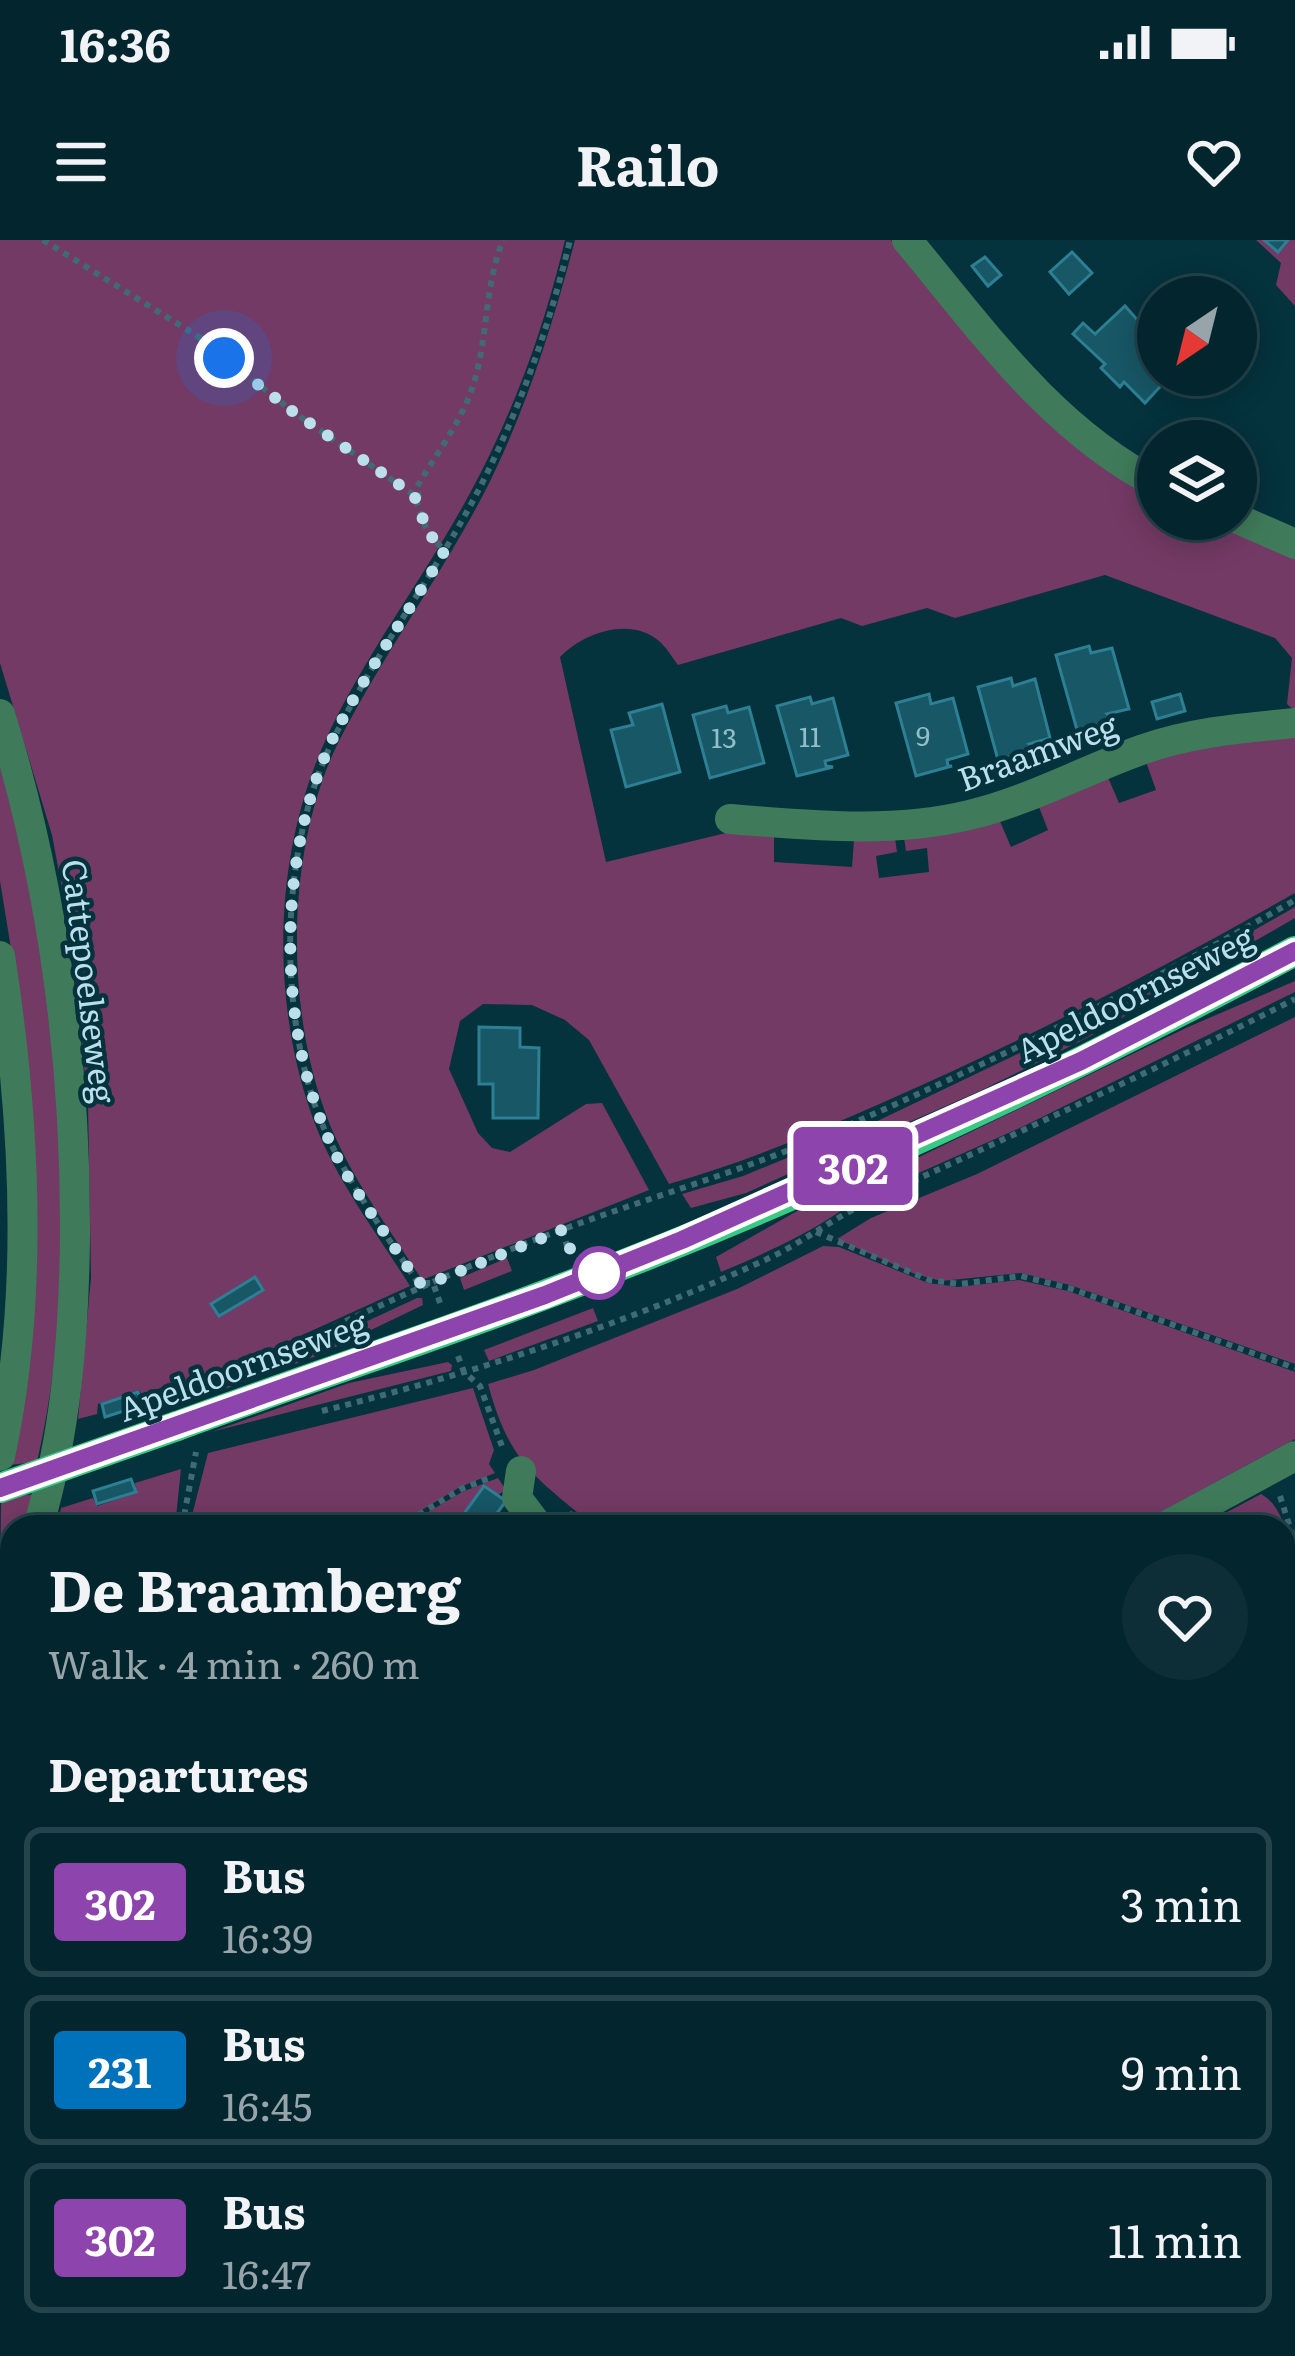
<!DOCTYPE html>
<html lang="en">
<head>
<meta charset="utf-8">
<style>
  body { margin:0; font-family:Literata,serif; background:#0d2e36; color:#f1f3f6; height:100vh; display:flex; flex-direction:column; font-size:45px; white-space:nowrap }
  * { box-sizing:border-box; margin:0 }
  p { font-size:39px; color:#97a5aa }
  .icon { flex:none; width:66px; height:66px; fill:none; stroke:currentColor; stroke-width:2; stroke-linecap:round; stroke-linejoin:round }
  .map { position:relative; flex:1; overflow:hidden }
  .details { position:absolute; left:0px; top:1275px; width:1296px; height:843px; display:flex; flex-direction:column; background:#03262e; border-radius:36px 36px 0 0; box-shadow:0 6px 30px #0003,0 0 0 3px #24434a }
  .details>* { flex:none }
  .badge { padding:0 24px; border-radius:9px; font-size:42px; line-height:78px }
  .needle { width:78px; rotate:215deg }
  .fabs { position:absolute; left:1137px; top:36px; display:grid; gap:24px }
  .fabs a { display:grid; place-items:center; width:120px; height:120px; border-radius:50%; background:#03262e; box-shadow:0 6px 30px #0003,0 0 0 3px #24434a; font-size:60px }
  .you { position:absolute; width:60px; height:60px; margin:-30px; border:9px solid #fff; border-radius:50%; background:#1a73e8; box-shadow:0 0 0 18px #1a73e833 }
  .map>.badge { position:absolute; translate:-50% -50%; box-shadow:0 0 0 6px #fff }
  h2 { padding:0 48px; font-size:45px; line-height:108px }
  .round { display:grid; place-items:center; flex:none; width:126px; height:126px; border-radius:63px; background:#0d2e36 }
  .overview { display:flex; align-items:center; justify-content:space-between; height:204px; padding:0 48px }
  h1 { font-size:57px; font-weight:700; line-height:90px }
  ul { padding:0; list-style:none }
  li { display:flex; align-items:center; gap:36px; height:150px; margin:0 24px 18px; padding:0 24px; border:6px solid #24434a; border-radius:18px }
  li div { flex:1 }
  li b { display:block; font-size:45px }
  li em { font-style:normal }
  li .badge { min-width:132px; font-weight:700; text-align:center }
  .status { display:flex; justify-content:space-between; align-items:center; height:84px; padding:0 60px; background:#03262e; direction:ltr }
  .status svg { height:33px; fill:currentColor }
  header { display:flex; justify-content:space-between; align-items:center; height:156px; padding:0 48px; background:#03262e; font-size:54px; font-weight:700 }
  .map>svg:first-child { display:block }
  .green { fill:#733a65 }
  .building { fill:#175766; stroke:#2d7f93; stroke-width:3 }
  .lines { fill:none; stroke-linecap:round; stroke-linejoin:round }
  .path { stroke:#406b76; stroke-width:6; stroke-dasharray:6 6; stroke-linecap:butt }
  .minor { stroke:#3f7b5a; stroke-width:30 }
  .major { stroke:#39c985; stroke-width:30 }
  .major-bridge { stroke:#39c985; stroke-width:30 }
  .line-casing { stroke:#fff; stroke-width:27 }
  .line { stroke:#8e44ad; stroke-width:18 }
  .walk { stroke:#bbe0eb; stroke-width:12; stroke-dasharray:0 21.6 }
  .stop-dot { fill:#fff; stroke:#8e44ad; stroke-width:6 }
  .labels { text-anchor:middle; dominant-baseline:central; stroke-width:9; stroke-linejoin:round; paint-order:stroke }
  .number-label { font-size:27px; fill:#92beca }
  .street-label { font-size:33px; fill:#bbe0eb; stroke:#04323d }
</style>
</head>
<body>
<div class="status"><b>16:36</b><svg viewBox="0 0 49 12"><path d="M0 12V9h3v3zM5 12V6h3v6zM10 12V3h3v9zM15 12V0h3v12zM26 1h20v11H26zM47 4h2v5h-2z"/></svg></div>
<header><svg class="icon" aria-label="menu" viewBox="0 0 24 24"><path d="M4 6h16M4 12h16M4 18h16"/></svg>Railo<svg class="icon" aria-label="heart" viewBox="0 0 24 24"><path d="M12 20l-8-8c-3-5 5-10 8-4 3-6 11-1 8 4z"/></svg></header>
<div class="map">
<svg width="1295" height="2116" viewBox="0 0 1295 2116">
  <rect width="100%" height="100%" fill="#04323d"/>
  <!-- green -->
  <path class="green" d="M0,0H565C544,89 513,174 469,255C424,338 366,413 326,499C274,612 270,755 311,873C332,935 375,990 410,1046L186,1148L181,1134L175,1137L176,1142L142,1155L139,1150L98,1164L97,1174L78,1179L91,1037L88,865L71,696L52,595L0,423Z
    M575,0H891C974,100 1041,196 1158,259V279H1206L1295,319V471L1287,464L1292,418L1275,398L1105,335L955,378L927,368L862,386L841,378L678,425C672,417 666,407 659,401C630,376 583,393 560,417L606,622L730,592L774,593V622L852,627L854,600L895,598L897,612L876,616L879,638L929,632L927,608L906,611L904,598L999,579L1011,607L1048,590L1037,562L1107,535L1119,563L1156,550L1145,519L1202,504L1295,496V653C1159,730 1028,799 884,862C814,893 744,923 669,944L589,800L565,780L532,765L483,764L460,781L449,829L478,893L492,908L510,912L586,864L602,863L649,950L422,1040C387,985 344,929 323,866C285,757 287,605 339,501C382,417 438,340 482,257C524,176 552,88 575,0Z
    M1256,0H1295V66L1276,45L1281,23Z
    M0,526C59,739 87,1005 37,1222L9,1225L13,721L0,641Z
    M1295,667V678L1087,798L980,851L907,883L871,884L1133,759Z
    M1295,741V752L1022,887L894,944L901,931L917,918L1188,787Z
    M1295,777V1124L1070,1045L1021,1033L941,1041L915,1034L837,999L871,978L977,934Z
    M845,894L868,898L746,953L691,968L682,954L743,936Z
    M879,935L882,938C837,981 778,1008 721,1032L716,1017L797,971Z
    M823,1006L839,1007L928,1043L958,1047L1019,1040L1068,1051L1295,1132V1199L1133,1287H595C535,1237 509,1223 488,1144L534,1130L737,1049Z
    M507,1018L512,1031L464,1050L460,1038Z
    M417,1058H422L423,1065L317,1116L208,1155Z
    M593,1068L598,1081L489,1121L484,1110Z
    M448,1122L452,1125L451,1131L211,1192L349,1143Z
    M473,1148L494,1210L489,1224L495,1233L460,1247L394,1287H189L208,1213Z
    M181,1229L175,1287H57L61,1268L93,1258L97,1266L136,1253L135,1243Z
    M498,1238L506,1250L467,1274L475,1287H403L462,1252Z
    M36,1254L26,1287H12V1334L0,1371L1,1258Z
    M1261,1254C1285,1267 1288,1303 1295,1328V1937L1284,1944V1287H1199Z
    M12,1449V1759L0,1775V1485Z
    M12,1778V2106H1006L990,2116H0V1794Z
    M1295,1948V2078L1284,2064V1954Z
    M1284,2075L1295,2089V2116H1004L1021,2106H1284Z"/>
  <!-- building -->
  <path class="building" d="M1264,0H1288L1278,12Z
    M1072,12L1092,33L1069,54L1050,32Z
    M985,17L1001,35L988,46L972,26Z
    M1125,66L1158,103V135L1169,137L1145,163L1124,142L1120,147L1101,128L1105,124L1073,94L1083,83L1095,94Z
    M1089,406L1091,413L1112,408L1129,469L1107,474L1113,481L1077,490L1056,415Z
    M1011,438L1013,446L1035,439L1050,498L1029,504L1035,510L998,520L978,447Z
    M929,454L931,464L953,458L968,514L947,520L948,526H952L916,536L896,463Z
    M1180,454L1185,471L1157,479L1152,462Z
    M810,457L812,464L833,458L848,515L825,521L826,526L833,527L797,536L777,466Z
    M662,464L680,532L626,547L611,490L633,485L629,473Z
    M726,466L728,473L749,467L764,523L710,538L693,475Z
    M479,787L520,788V807L539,808L538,878H493V844H479Z
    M255,1037L263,1050L219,1076L211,1064Z
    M138,1152L142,1165L105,1177L102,1164Z
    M131,1239L136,1252L97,1264L93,1251Z
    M484,1246L506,1261L487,1287H479L463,1275Z"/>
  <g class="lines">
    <!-- path -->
    <path class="path" d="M43,0L199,97L292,171L414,255L428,293L445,311
      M419,258L417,247C437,212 464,179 475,139C488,93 485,45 503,0
      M562,990L567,1006
      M816,992L929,1040L960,1044L1021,1036L1069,1048L1295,1128
      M440,1063L433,1043H418C382,988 340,933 317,871C277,759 281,605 334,498C375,414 432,338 476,255C518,174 549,89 570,0
      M269,1116C358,1076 446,1034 537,999C631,963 728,936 821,897C984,827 1141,748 1295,660
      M458,1116L464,1132L480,1146L503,1209
      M322,1171C473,1133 621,1086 763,1021C799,1005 830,980 866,963C1010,896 1154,831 1295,759
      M1280,1256L1295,1303
      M569,1273L586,1287
      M182,1287L196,1212
      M398,1287L461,1249L490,1238
      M0,1475L12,1433
      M0,1784L12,1768
      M1284,1949L1295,1942
      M1284,2069L1295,2083
      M996,2116L1013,2106"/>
    <!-- minor -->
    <path class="minor" d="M907,0C982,90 1052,190 1158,244
      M1236,278L1295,304
      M0,474C53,645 76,818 75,997C74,1094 66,1194 38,1287
      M730,579C809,585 891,594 969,575C1026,562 1085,530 1141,510C1191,492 1243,488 1295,483
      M0,716C25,878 35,1055 0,1216
      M521,1231L517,1258L539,1287
      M1164,1287L1295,1216
      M0,1400L12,1370"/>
    <!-- major -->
    <path class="major" d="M177,1186C299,1141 423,1101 544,1055C801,959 1053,841 1295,711"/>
    <!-- major-bridge -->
    <path class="major-bridge" d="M0,1248L177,1186"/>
  </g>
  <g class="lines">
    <!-- line casing -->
    <g class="line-casing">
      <path id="line" d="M0,1248L545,1055L682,1000L1081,821L1295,711"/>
    </g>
    <!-- line -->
    <use href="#line" class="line"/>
    <!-- walk -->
    <path class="walk" d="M224,118L292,171L414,255L428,293L445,310C408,374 364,434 332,500C275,623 276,798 338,919C361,962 392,1002 418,1043L433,1042L562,990L567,1006L599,1033"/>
  </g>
  <!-- markers -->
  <circle class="stop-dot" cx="599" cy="1033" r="24"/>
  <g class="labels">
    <!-- number labels -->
    <g class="number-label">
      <text x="923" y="494">9</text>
      <text x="810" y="495">11</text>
      <text x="724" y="496">13</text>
    </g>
    <!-- street labels -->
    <g class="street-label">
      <text transform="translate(1037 510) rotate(-20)">Braamweg</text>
      <text transform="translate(91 741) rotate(83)">Cattepoelseweg</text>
      <text transform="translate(1134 752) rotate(-27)">Apeldoornseweg</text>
      <text transform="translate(242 1124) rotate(-20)">Apeldoornseweg</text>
    </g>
  </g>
</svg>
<div class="fabs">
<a><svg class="needle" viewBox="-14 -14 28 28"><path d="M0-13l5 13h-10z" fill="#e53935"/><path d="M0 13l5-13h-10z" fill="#97a5aa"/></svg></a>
<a><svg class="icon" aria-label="layers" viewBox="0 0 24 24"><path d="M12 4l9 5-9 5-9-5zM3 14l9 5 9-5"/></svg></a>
</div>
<div class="you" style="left:224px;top:118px"></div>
<b class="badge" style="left:853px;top:926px;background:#8e44ad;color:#fff">302</b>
<section class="details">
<div class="overview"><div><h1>De Braamberg</h1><p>Walk · 4 min · 260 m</p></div><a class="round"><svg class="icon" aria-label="heart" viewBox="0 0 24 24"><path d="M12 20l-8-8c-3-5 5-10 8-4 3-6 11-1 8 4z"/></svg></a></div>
<h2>Departures</h2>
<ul>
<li><span class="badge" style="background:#8e44ad;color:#fff">302</span><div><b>Bus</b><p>16:39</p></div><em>3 min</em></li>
<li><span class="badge" style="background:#0072bc;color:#fff">231</span><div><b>Bus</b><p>16:45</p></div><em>9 min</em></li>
<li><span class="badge" style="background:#8e44ad;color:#fff">302</span><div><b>Bus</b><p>16:47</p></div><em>11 min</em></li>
</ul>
</section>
</div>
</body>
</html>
